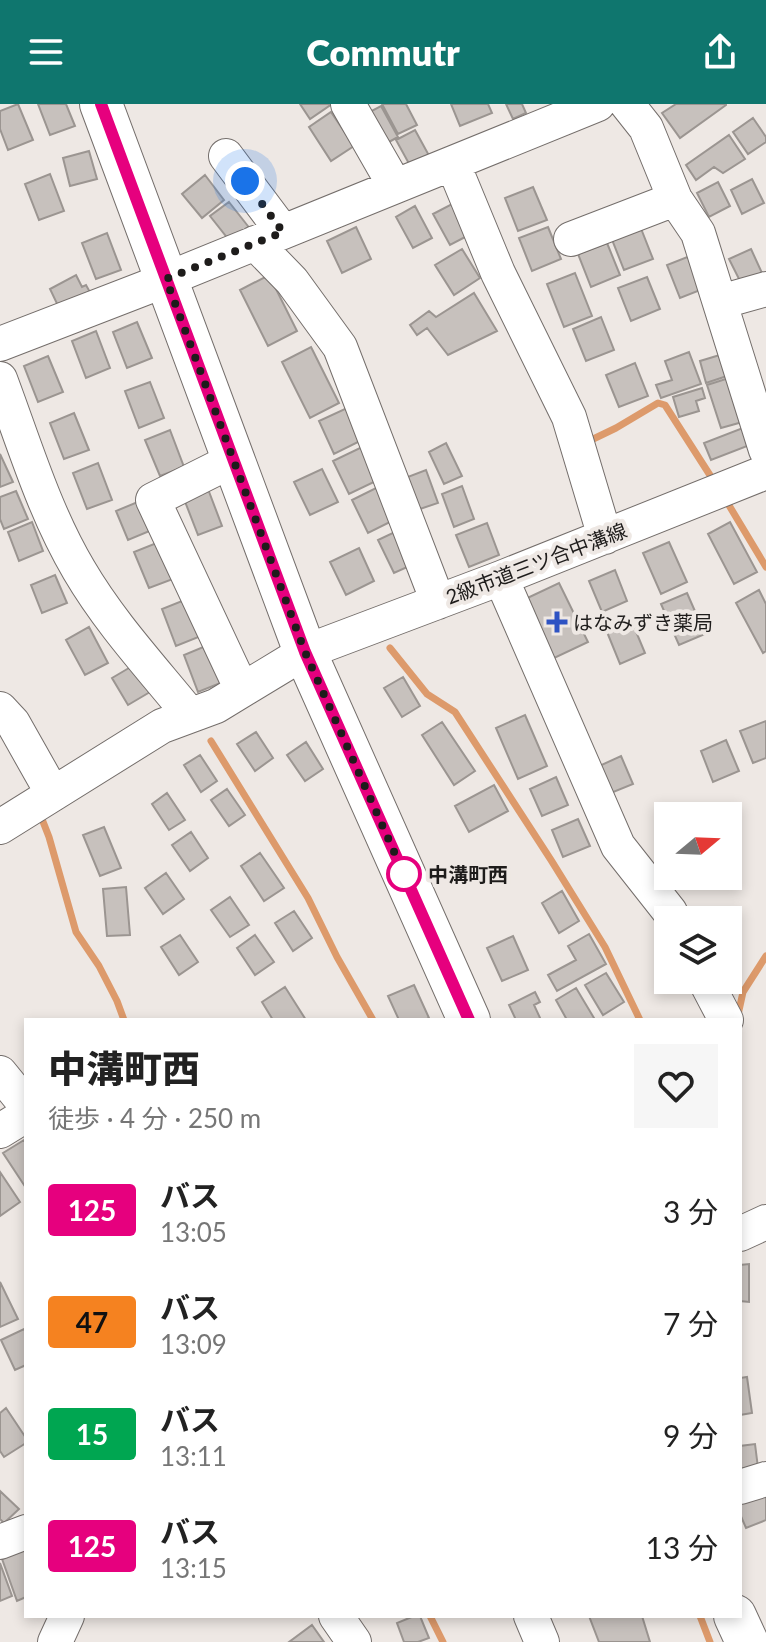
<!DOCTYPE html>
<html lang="ja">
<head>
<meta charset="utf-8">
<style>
  body { margin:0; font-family:Lato,"Noto Sans JP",sans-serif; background:#f6f6f6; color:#222; height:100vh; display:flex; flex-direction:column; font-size:30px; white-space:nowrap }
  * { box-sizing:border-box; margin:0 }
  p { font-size:26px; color:#767676 }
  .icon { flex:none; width:44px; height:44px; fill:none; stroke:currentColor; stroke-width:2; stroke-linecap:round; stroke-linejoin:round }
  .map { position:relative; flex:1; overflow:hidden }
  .sheet { position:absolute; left:24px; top:914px; width:718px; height:600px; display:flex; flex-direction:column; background:#fff; border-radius:0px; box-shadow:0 4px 12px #0003 }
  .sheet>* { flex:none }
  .badge { padding:0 16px; border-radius:6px; font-size:28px; line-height:52px }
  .needle { width:52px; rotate:71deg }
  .tools { position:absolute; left:654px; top:698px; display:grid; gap:16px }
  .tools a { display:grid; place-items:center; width:88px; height:88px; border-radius:0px; background:#fff; box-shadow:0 4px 12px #0003; font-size:40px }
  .you { position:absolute; width:40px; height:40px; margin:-20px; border:6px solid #fff; border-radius:50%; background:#1a73e8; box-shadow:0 0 0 12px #1a73e833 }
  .map>.badge { position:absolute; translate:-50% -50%; box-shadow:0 0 0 4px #fff }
  .round { display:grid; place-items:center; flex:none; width:84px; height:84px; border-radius:0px; background:#f6f6f6 }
  .headline { display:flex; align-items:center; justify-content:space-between; height:136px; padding:0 24px }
  h1 { font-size:38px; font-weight:800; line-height:60px }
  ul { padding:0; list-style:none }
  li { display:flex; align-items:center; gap:24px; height:112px; padding:0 24px }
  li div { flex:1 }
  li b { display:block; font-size:30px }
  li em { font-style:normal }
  li .badge { min-width:88px; font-weight:700; text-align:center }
  header { display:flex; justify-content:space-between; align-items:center; height:104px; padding:0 24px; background:#0f766e; color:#fff; font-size:36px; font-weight:800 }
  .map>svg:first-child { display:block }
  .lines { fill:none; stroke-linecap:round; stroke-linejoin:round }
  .stream { stroke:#dd9a6b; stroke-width:7 }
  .building { fill:#c7c1bd; stroke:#9b9591; stroke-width:2 }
  .minor-casing { stroke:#746e6b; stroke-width:36 }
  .major-casing { stroke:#746e6b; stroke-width:44 }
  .minor { stroke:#fff; stroke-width:34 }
  .major { stroke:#fff; stroke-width:42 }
  .line-casing { stroke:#fff; stroke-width:18 }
  .line { stroke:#e6007e; stroke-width:12 }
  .walk { stroke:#1e1c1b; stroke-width:8; stroke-dasharray:0 14.4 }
  .poi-dot { fill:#2e53c3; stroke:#eee8e4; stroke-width:3 }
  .stop-dot { fill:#fff; stroke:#e6007e; stroke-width:4 }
  .labels { text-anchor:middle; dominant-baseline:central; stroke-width:8; stroke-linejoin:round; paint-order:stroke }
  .street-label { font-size:20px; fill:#1e1c1b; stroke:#eee8e4 }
  .poi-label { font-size:20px; fill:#1e1c1b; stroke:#eee8e4; text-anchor:start }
  .stop-label { font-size:20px; font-weight:bold; fill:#1e1c1b; stroke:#eee8e4; text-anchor:start }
</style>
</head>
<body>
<header><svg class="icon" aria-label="menu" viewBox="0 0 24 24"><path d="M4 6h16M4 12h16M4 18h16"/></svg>Commutr<svg class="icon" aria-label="share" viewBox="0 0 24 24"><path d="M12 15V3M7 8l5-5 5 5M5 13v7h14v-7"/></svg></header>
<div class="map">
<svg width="766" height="1538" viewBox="0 0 766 1538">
  <rect width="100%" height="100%" fill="#eee8e4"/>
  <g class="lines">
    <!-- stream -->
    <path class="stream" d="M587,338L616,324L658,299L665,301L715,379
      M724,393L766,463
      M390,544L427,590L455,608L551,756L605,843L640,916
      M211,637L308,794L337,853L373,916
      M40,710L49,733L76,828L99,862L117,897L124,916
      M738,911L743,888L766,852
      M430,1512L443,1538
      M700,1512L710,1538"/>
  </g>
  <!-- building -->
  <path class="building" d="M18,0L33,36L8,46L0,25V7Z
    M38,0H66L75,22L50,31Z
    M300,0H332L310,15Z
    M382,0H406L417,21L398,30Z
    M451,0H488L492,9L460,22Z
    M506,0H522L526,9L513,15Z
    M676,0H726V1L680,34L662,9Z
    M381,2L398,33L378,44L362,12Z
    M331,8L354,42L331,57L309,23Z
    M753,14L766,33V38L748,50L733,28Z
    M415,26L432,57L413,67L396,36Z
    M729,31L745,55L723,69L714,63L696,76L686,61Z
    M89,47L97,75L70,82L63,54Z
    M50,70L64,107L39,116L25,80Z
    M205,71L224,96L202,114L182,90Z
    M752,75L764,99L742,110L731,86Z
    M718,78L730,102L709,113L697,89Z
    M533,83L547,116L518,127L505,94Z
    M229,98L251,126L233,141L210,112Z
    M452,100L469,131L450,141L433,110Z
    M415,102L432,134L413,144L396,113Z
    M640,122L653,155L624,166L611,133Z
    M356,123L371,155L342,169L327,137Z
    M548,123L561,155L532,167L519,134Z
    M107,129L121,166L96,175L82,139Z
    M607,139L620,171L591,183L578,150Z
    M462,145L480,174L454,191L435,161Z
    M751,145L762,169L741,179L729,155Z
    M695,150L708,183L680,194L667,161Z
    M575,169L592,212L564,223L547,180Z
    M76,171L82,183L86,181L91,190L60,206L50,185Z
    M269,171L297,227L268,242L240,186Z
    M647,173L660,205L631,217L618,184Z
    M474,189L497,227L448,251L427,224L417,231L410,221L429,207L436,213Z
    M601,213L614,246L586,257L573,225Z
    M137,218L152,254L127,264L113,228Z
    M96,227L110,264L86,274L72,237Z
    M311,243L339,299L310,314L282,258Z
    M689,248L701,280L661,294L656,281L672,276L665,257Z
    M723,250L730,271L706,279L700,257Z
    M48,252L63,288L38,298L24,262Z
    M635,259L648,292L619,303L606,271Z
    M732,273L746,317L721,324L707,281Z
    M150,278L164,314L139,324L125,287Z
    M702,284L705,294L696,297L699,307L679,313L673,293Z
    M347,304L362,336L334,350L319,317Z
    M74,309L89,346L64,355L50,319Z
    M748,322L755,339L711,356L704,339Z
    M170,326L184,363L160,372L145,336Z
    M446,339L462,372L444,380L429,348Z
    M362,343L378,376L349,390L333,357Z
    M0,350L13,378L0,383Z
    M98,359L112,396L87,405L73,369Z
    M322,365L338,398L310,411L294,378Z
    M426,366L438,399L417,406L405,374Z
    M380,382L396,415L368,429L352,396Z
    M462,382L474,415L454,423L442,390Z
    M208,385L222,422L198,431L184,395Z
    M16,387L28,415L4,425L0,415V393Z
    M140,397L152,426L128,436L116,407Z
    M32,418L43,447L19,457L8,428Z
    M730,418L757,468L734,480L708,430Z
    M487,419L499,451L469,463L456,431Z
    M399,426L414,460L394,469L378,436Z
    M159,438L173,475L149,484L134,448Z
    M669,438L687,478L661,490L643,449Z
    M359,444L374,477L346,491L330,458Z
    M615,466L627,497L602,508L589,477Z
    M55,471L67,499L42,509L31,481Z
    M559,479L588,538L550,556L521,497Z
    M759,486L766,500V547L763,549L736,499Z
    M687,489L705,530L679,541L661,500Z
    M187,495L201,532L176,542L162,505Z
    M632,518L645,549L620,560L607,528Z
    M89,523L108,559L85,571L66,536Z
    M208,541L223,578L198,588L184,551Z
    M134,561L150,588L128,601L112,574Z
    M403,573L420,602L402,613L384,584Z
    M525,611L547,662L518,675L496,624Z
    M766,617V654L753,659L740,627Z
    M442,618L475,667L454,681L422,631Z
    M256,628L273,654L255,667L237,640Z
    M726,636L739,667L713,678L701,647Z
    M306,638L323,665L305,677L287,651Z
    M200,651L217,677L201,688L184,661Z
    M621,652L633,680L606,691L595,664Z
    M556,673L568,701L542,712L530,685Z
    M494,681L508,707L469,728L455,702Z
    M227,685L245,711L229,722L211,696Z
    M167,689L185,716L169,726L152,700Z
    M578,715L590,742L563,753L552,726Z
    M104,723L121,764L100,772L83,731Z
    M191,728L208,754L190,767L172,741Z
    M260,749L284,784L264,797L241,762Z
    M166,769L184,795L163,810L145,784Z
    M126,783L130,831L107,832L103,785Z
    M562,787L579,817L559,829L542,799Z
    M230,793L249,821L230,833L211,806Z
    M294,807L312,834L293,847L275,819Z
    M589,830L606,860L557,887L548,871L576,856L568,842Z
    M180,831L198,858L179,871L161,843Z
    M255,831L274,858L255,871L237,844Z
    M513,832L528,866L502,877L487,844Z
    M606,869L624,898L603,911L585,881Z
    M414,881L429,914L425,916H399L388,892Z
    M285,883L306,916H273L262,898Z
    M576,884L594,914L591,916H567L556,896Z
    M535,888L540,898L534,901L541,916H516L509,901Z
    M24,1036L26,1039V1084L3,1049Z
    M0,1068L20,1098L0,1112Z
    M749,1160V1198L740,1197V1161Z
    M0,1178L18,1215L0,1223Z
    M24,1225L26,1229V1261L15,1266L1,1236Z
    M747,1273L752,1309L740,1311V1274Z
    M6,1304L26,1334V1339L4,1353L0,1347V1309Z
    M755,1340L758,1364L740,1367V1342Z
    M766,1383V1416L746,1424L740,1410V1394Z
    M0,1387L19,1405L4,1419L0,1415Z
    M26,1444V1493L17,1497L1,1452Z
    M0,1459L12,1492L0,1497Z
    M414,1512H420L429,1534L418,1538H404L397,1519Z
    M589,1512H642L650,1538H599Z
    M312,1521L324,1538H289Z"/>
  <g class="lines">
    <!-- minor casing -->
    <g class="minor-casing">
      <path id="minor" d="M348,0L395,82
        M627,0L646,24L675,95L698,129L766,346
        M226,52L283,128
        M453,60L498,169L569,313L605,433
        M571,135L675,95
        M255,139L292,177L340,243L438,498
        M720,198L766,185
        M0,240L145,184L598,0
        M0,275C24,339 44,407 79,466C110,519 152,564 190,611
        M233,356L153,396L242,586
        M501,474L618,742L670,808L674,816
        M0,605L13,619L53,690
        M0,723L162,622L216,602L305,548L501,474L766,368
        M705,876L726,916
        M0,969L26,1001
        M0,1027L26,1011
        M740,1130L766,1118
        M740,1383L766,1375
        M0,1438L26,1428
        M336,1512L354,1538
        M531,1512L542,1538
        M55,1538L67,1512"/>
    </g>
    <!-- major casing -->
    <g class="major-casing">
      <path id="major" d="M101,0L305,548L469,916
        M735,1512L747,1538"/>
    </g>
    <!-- minor -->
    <use href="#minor" class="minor"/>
    <!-- major -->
    <use href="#major" class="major"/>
  </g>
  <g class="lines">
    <!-- line casing -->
    <g class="line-casing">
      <path id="line" d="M101,0L305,548L469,916"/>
    </g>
    <!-- line -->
    <use href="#line" class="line"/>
    <!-- walk -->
    <path class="walk" d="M245,77L283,128L166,175L305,548L408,779L404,770"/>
  </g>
  <!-- markers -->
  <path class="poi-dot" d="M553 506h8v8h8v8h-8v8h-8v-8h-8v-8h8z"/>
  <circle class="stop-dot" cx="404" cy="770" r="16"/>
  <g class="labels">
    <!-- street labels -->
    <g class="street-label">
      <text transform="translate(536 459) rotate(-21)">2級市道三ツ合中溝線</text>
    </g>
    <!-- poi labels -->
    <g class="poi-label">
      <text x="573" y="518">はなみずき薬局</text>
    </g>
    <!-- stop labels -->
    <g class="stop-label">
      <text x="428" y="770">中溝町西</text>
    </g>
  </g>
</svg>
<div class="tools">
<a><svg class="needle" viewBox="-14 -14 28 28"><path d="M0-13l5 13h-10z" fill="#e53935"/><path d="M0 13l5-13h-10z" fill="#767676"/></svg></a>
<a><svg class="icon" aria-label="layers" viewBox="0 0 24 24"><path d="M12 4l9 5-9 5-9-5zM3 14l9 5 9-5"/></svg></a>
</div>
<div class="you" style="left:245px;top:77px"></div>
<section class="sheet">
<div class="headline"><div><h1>中溝町西</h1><p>徒歩 · 4 分 · 250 m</p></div><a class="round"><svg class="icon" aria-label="heart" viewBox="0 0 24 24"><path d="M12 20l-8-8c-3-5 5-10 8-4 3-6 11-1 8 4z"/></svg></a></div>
<ul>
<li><span class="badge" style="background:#e6007e;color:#fff">125</span><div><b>バス</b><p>13:05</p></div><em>3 分</em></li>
<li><span class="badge" style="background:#f58220;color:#111">47</span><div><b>バス</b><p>13:09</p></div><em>7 分</em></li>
<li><span class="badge" style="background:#00a651;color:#fff">15</span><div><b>バス</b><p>13:11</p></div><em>9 分</em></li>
<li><span class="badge" style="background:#e6007e;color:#fff">125</span><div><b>バス</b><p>13:15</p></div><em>13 分</em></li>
</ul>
</section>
</div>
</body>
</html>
